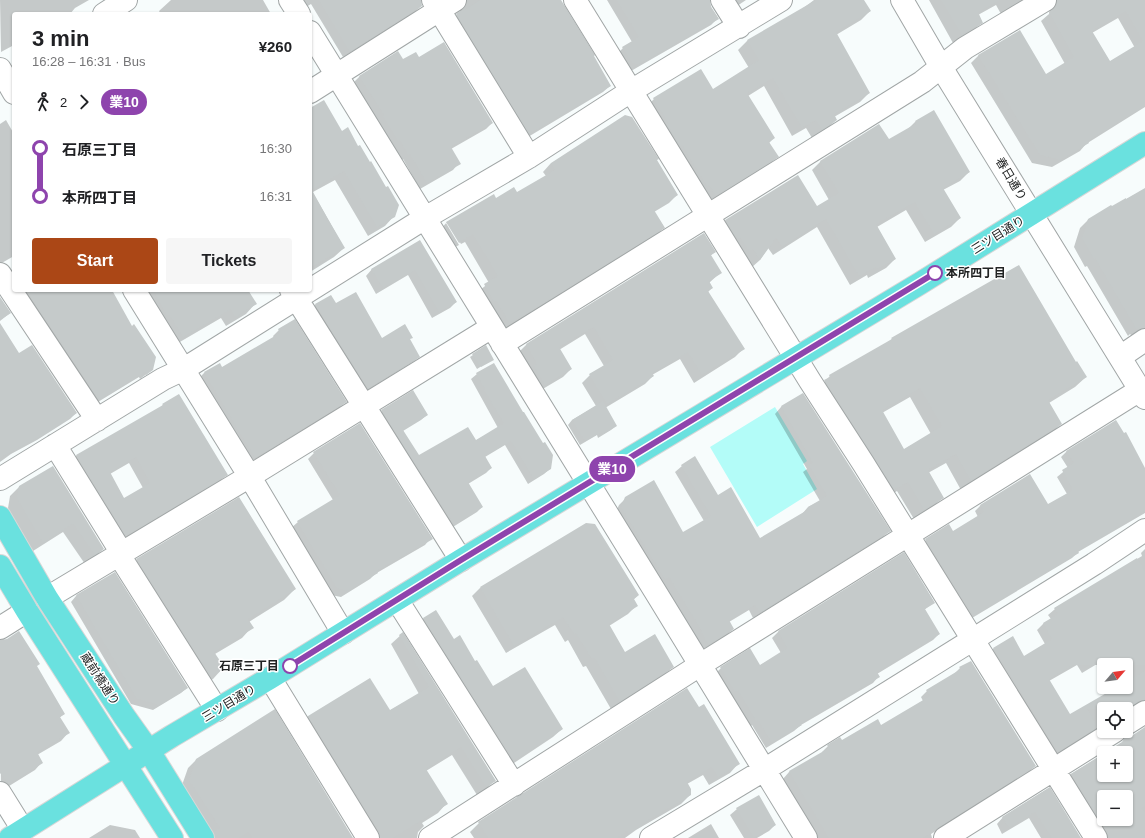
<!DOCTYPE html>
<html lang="en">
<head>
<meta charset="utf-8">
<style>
  body { margin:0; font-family:Arial,"Noto Sans JP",sans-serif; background:#f6f6f6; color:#202124; height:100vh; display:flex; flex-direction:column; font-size:15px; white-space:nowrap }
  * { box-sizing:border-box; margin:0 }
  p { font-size:13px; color:#757577 }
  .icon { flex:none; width:22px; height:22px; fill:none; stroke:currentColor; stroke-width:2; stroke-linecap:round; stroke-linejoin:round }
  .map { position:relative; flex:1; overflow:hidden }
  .sheet { position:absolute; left:12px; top:12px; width:300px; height:280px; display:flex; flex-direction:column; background:#fff; border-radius:4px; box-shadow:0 1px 3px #0004 }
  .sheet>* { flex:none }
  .badge { padding:0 8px; border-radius:13px; font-size:14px; line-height:26px }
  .needle { width:26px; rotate:62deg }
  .tools { position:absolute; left:1097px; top:658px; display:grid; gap:8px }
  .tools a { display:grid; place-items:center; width:36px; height:36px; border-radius:4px; background:#fff; box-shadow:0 1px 3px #0004; font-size:20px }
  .map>.badge { position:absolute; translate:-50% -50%; box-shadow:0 0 0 2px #fff }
  .legs { display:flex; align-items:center; gap:6px; height:44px; padding:0 20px; font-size:13px }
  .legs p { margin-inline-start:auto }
  .summary { display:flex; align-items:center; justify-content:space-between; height:68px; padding:0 20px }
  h1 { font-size:22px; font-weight:700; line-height:30px }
  .primary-button { display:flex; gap:8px; margin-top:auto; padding:8px 20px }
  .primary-button a { flex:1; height:46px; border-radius:4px; background:#ab4716; color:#fff; font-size:16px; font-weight:700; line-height:46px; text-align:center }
  .primary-button a+a { background:#f6f6f6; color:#202124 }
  ul { padding:0 20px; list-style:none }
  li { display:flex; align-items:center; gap:14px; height:48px; font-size:15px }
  li i { display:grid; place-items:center; width:6px; height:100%; margin:0 5px; background:currentColor }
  li i::after { content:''; width:10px; height:10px; margin:-5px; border:3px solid; border-radius:50%; background:#fff }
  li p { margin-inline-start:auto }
  li:first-child i { background:linear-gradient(#0000 50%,currentColor 0) }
  li:last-child i { background:linear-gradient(currentColor 50%,#0000 0) }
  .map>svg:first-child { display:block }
  .green { fill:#b3fcf8 }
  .shadow { fill:#0003; fill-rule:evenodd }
  .building { fill:#c5caca; fill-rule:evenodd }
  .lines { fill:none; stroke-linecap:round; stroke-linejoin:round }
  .minor-casing { stroke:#a1a6a6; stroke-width:24 }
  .major-casing { stroke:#d7d7d7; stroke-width:24 }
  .minor { stroke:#fff; stroke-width:22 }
  .major { stroke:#6ae1df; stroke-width:22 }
  .line-1-casing { stroke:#fff; stroke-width:9 }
  .line-1 { stroke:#8e44ad; stroke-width:6 }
  .stop-1-dot { fill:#fff; stroke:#8e44ad; stroke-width:2 }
  .labels { text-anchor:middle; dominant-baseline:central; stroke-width:3; stroke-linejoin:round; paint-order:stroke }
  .street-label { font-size:12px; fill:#212323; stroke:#fff }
  .stop-label { font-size:12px; font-weight:bold; fill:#212323; stroke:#fff; text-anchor:start }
</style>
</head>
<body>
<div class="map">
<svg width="1145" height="838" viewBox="0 0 1145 838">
  <rect width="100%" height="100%" fill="#f7fcfc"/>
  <!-- green -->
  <path class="green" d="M775,407L807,461L803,464L817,489L757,527L710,447Z"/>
  <!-- shadow -->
  <path class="shadow" d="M0,0H89L75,8L70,14H14V45L1,52Z
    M171,0H263L271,14H159L160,13L159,11Z
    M302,0H420L421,6L414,13L343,57L311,4L306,7Z
    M459,0H560L610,86L603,92L523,140L450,21L460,12L461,7Z
    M607,0H709L711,7L718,18L711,25L631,71L616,55L623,48L632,42Z
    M726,0H746L737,6Z
    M814,0H863L870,11L861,20L836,35L869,93L860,102L834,117L836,120L827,129L812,138L806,128L792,136L764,86L748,96L774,138L769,143L777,157L768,166L706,204L645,108L654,99L713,90L749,68L738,50L747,41L802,9Z
    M929,0H1024L1001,14L996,5L978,15L982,22L974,30L953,43Z
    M1047,0H1145V107L1086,144L1080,151L1052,167L1032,163L971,63L979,55L1046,75L1065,64L1041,21L1049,14L1050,8ZM1118,18L1135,48L1110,62L1092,33Z
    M419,58L492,123L486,129L451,149L459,163L453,170L420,189L403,159L402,160L353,83L360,76L402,61Z
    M310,109L394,216L385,226L368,236L335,180L313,192L344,248L334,257L310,272Z
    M6,120L14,134V256L0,264V124Z
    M916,121L969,172L960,181L943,190L960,218L951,227L925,242L906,210L877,227L895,259L886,268L868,278L867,275L850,285L817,227L773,255L768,248L760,260L751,268L717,229L726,220L817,207L829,200L812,170L821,161L888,141L908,129Z
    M656,161L677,195L669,203L654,212L664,227L656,236L504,330L476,293L489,283L465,242L461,244L448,223H446L459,245L450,250L439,231L447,222L495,199L516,194L546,176L543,172L551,163Z
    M1145,189V339L1132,336L1130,334L1128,336L1087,266L1085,267L1074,247L1080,228L1088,220Z
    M704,234L715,252L710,256L720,273L709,283L712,288L708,292L743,349L735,357L694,383L680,359L652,375L653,376L645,384L605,408L616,426L611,430L598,438L597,435L580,445L568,425L572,420L596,406L582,383L590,375L604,366L585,334L559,350L571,369L563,377L536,393L518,353L526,345Z
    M420,242L456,302L450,308L432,318L408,275L376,294L366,276L372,269Z
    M17,290H110L152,370L140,379L139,377L93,405Z
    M138,290H253L249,292L255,304L246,314L226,326L221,318L173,346Z
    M331,296L336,305L382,339L419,357L414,361L363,393L311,310L315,305Z
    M0,298L10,313L0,321Z
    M0,325L18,354L76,413L70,419L37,440L11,454L0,462Z
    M279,330L345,402L339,408L249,463L198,379L204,373L220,365L222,368L274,338L273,336Z
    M892,339L1075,363L1086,377L1075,387L1049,403L1061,424L1051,434L961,490L946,463L928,473L942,498L932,508L914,519L897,491L884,499L820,386L830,376L887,343ZM910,397L931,434L903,450L882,413Z
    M473,355L493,359L477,369L470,357Z
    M477,374L550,469L544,474L528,484L505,445L485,457L491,468L486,473L468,484L482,507L477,512L448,530L377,416L382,411L427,415L421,420L403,431L419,457L475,441L498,428L471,379Z
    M803,395L889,531L883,537L753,618L749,610L729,622L733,629L727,635L702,650L615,514L619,505L626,498L683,533L704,521L675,472L682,466L717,497L760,539L802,514L808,507L820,501L803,472L807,469L775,414L781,407Z
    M163,405L227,474L220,481L119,542L70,462L76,456L160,408ZM129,463L143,488L124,499L110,474Z
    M1067,451L1145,469V513L1078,552L1072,558L967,621L920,546L926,540L953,532L978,517L975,511L981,505L1047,506L1067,494L1057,477L1068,468L1061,457Z
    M314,453L431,538L425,545L375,574L370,579L341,597L331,595L291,528L298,522L333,500L308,459Z
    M53,468L103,549L94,558L85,564L63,532L33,551L8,508L10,496L19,487Z
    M1145,549V700L1126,711V709H1104V726L1051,758L987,655L993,649L1013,638L1024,657L1045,644L1037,630L1043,624L1051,619L1048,615L1055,609L1142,556L1141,553ZM1102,661L1104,665H1126V687H1117V688L1069,716L1049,681L1077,665L1082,673Z
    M903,554L934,602L924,610L939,634L933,640L877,674L879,676L873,683L801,725L794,731L766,748L752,725L750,727L715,674L721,668L759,666L781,653L772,638L778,632Z
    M137,560L295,589L284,600L249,622L252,627L242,638L215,654L223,668L213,679L200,687L126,570Z
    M115,573L187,688L181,693L153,710L131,704L71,602L76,596Z
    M480,588L638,595L633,600L636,606L628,614L609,626L624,653L673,667L664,675L611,709L586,666L583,667L568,640L565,642L555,625L506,653L472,596Z
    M424,618L453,640L475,662L493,688L562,729L553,737L505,769L415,627Z
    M402,634L495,780L486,789L477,795L452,755L426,771L446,804L438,813L422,823L424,826L418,832L417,838H369L300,725L308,716L389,711L419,694L391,644Z
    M0,641L36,667L64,714L59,718L68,733L61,741L37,755L42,762L35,770L1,791Z
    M971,662L1035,766L1029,772L931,834L932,838H818L783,779L789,772L822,753V752L828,746L881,726L923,701L921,697L927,691L953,675L960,668Z
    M698,709L738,764L730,773L709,785L703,775L687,784L690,795L681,804L636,830L625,838H474L470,832L479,823Z
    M1145,733V838H1100L1065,781L1071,774L1104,754V775H1126V753H1105ZM1104,797H1126V819H1104Z
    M196,760L352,838H211L181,788L188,768Z
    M1049,788L1080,838H1041L1029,818L1002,834L997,824L1003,817Z
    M737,809L775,825L769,831L757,838H744L730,815Z
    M711,824L719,838H688Z
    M110,825L135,830L140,838H89Z"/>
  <!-- building -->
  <path class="building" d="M319,0H421L422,6L350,52Z
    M480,0H561L595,55L594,56L611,86L529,134L456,14L464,8L465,10Z
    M617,0H710L711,7L719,19L638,65L632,63L622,47L639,37Z
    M816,0H864L871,11L836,32L870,93L834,114L837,120L822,130L816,120L802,128L773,78L747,93L775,138L769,142L779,157L716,196L709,185L707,186L682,145L680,146L666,123L669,124L653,98L701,69L713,89L759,60L747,40Z
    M941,0H1000L978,12L983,23L962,35Z
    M1057,0H1145V106L1088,141L1089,143L1061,160L1040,155L978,55L1020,30L1046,74L1074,57L1049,12L1056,6ZM1126,11L1143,41L1110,61L1092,31Z
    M444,42L493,123L451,147L461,164L427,183L410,154L408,155L400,140L398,141L383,116L384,115L359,76L398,51L403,59L416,52L419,57Z
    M324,100L342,131L348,127L358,146L360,145L370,162L371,161L386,187L388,186L399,205L395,217L377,227L344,171L311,190L345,248L310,268V108Z
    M934,110L970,172L943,188L961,218L934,234L915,202L876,224L896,259L877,269L876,267L859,276L826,219L782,247L776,238L760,260L753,249L749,251L740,237L737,239L725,220L798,175L817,206L839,193L820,161L879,124L889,139L917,123L915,121Z
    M625,115L632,117L659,159L657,160L678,195L654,210L665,228L513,322L512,321L509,322L496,300L494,302L484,284L498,276L473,234L459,243L446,222L494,194L496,198L514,187L517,192L555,170L551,163Z
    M1145,188V328L1137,330L1095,258L1094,259L1082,238L1088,219L1111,205L1112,206L1126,198V199Z
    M704,233L716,252L711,255L722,273L709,281L713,288L708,291L745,349L702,375L688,352L652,373L654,376L607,404L589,374L613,360L594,327L559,347L572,369L545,385L534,366L537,364L526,344Z
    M420,240L457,302L439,312L415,270L383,288L371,269Z
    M1019,265L1076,362L1077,361L1087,377L1048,400L1062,424L971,481L956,454L928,470L944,498L924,510L908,482L894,490L824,380L830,377L829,375L892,339L891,338ZM920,388L942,426L904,449L882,410Z
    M26,290H112L132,326L134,324L156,357L153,370L146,375L145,372L99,400Z
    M153,290H248L257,304L235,317L231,309L183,337L169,314L167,316Z
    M356,292L382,338L405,324L413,338L410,339L420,357L368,389L315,304L331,295L336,303Z
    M0,297L11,313L0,320Z
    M295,319L347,402L255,458L204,372L220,363L222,367L280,333L278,329Z
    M0,323L19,353L32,345L77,413L45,434L0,458Z
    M486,345L494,360L481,367L472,354Z
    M494,363L523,412H524L543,443L545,442L553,455L551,469L534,479L511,441L485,456L492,468L468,482L483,507L454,525L381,410L413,390L428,415L403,430L419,455L468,427L476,440L504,423L484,390L485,389L476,373Z
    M803,393L891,531L760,613L755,605L729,620L734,629L709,645L701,632L702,631L669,577L665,579L621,507L625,497L654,480L683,532L711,516L681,465L695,456L718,495L731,487L760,538L809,509L808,507L827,496L809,465L813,463L781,406Z
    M179,394L228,475L126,536L76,455L163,405L162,404ZM136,457L150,483L124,498L110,472Z
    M603,401L617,426L603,434L602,432L585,441L572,420Z
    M1116,420L1124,433L1126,432L1145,468V511L1078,551L1079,553L973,616L925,539L949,524L953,531L984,512L980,505L1030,474L1048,504L1073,490L1062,470L1074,463L1066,451Z
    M360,423L433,539L377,571L378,573L348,591L337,588L297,521L340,495L313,452Z
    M53,466L104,549L95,555L73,523L43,543L17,498L19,486Z
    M239,497L296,589L248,619L254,628L214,652L225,668L211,677L136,559Z
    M586,523L595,524L639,595L634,599L638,606L609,624L625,652L655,634L674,667L620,702L595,658L592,659L576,633L574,634L563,617L514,646L480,587Z
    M904,552L935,603L925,609L940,634L877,672L880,677L800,724L802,725L772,743L758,720L756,721L738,690L735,692L720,667L750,648L760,665L787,648L778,631Z
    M1137,558L1145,572V665H1073L1049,679L1070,714L1117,687H1126V682L1145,671V699L1126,709H1087L1098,727L1058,752L993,648L1013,636L1024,656L1052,639L1043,623L1058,614L1054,608Z
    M115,572L188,688L160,705L137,699L76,595Z
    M436,610L454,639L460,635L475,661L477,660L493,686L525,667L563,729L514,761L423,618Z
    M19,631L40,664L37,666L65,714L60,717L70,733L37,752L43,763L9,784L0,773V640L7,639Z
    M403,632L496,781L486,787L461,747L426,769L448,804L393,838H380L379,831L308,716L370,678L390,710L429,687L399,635Z
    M971,661L1036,766L923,838H829L789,771L829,748L827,745L840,737L842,740L878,719L881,725L930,696L926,690L961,669L959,667Z
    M687,688L699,707L704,704L740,764L718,777L712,767L687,782L691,789V795L642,824L643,825L628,834L627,831L617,838H488L478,822Z
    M275,709L353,838H252L249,832L239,838H215L214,832L220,828L189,780L196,759Z
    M1145,727V806L1141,808L1145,812V838H1108L1107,831L1071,774L1122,742L1126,736L1133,735ZM1104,753H1126V775H1104ZM1104,797H1126V819H1104Z
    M1050,787L1081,838H1052L1035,812L1009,828L1002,817Z
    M759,795L776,825L754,838L736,808Z"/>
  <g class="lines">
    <!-- minor casing -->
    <g class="minor-casing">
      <path id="minor" d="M290,0L299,14
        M433,0L529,157
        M575,0L810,381L863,463L1096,838
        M722,0L739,27
        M902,0L941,67L1145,398
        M104,14L126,0
        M310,32L658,596L806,838
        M0,69L14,93
        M310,92L455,0
        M0,274L97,420
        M134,290L250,477L343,633
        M291,290L461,560
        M502,344L922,82L965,48L1045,0
        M1120,357L1145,340
        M55,445L118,547L119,555L217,710
        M0,479L163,379L184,369L425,218L529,157L631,91L781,0
        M47,598L260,470L492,327
        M397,600L514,785
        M0,628L27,611
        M270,678L368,838
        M1126,724L1145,712
        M0,793L23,830
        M430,838L700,665L1140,390
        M651,838L764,770L1094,564L1145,530
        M945,838L1115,731"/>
    </g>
    <!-- major casing -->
    <g class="major-casing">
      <path id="major" d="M0,517L47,598L124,716L149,751L203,838
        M0,566L27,611L172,838
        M10,838L172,736L270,678L461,560L919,284L1145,143"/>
    </g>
    <!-- minor -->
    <use href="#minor" class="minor"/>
    <!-- major -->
    <use href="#major" class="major"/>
  </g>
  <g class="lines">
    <!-- line-1 casing -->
    <g class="line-1-casing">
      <path id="line-1" d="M290,666L461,560L935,273"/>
    </g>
    <!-- line-1 -->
    <use href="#line-1" class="line-1"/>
  </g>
  <!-- markers -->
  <g class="stop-1-dot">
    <circle cx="935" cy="273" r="7"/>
    <circle cx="290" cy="666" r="7"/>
  </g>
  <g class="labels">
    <!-- street labels -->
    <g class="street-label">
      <text transform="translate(1011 179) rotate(59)">春日通り</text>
      <text transform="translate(998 235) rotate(-32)">三ツ目通り</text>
      <text transform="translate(100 679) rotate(57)">蔵前橋通り</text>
      <text transform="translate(229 703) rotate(-31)">三ツ目通り</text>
    </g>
    <!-- stop labels -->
    <g class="stop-label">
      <text x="946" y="273">本所四丁目</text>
      <text x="279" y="666" text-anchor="end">石原三丁目</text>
    </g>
  </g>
</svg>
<div class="tools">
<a><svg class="needle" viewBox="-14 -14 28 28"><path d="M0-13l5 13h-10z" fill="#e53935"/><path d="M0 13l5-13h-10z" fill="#757577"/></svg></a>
<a><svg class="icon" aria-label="locate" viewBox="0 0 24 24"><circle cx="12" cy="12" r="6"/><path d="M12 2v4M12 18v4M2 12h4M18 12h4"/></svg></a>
<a>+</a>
<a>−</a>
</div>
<b class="badge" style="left:612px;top:469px;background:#8e44ad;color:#fff">業10</b>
<section class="sheet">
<div class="summary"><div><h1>3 min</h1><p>16:28 – 16:31 · Bus</p></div><b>¥260</b></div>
<div class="legs"><svg class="icon" aria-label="walk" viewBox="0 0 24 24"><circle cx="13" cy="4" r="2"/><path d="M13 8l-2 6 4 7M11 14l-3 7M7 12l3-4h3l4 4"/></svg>2<svg class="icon" aria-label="forward" viewBox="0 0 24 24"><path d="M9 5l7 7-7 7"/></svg><b class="badge" style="background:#8e44ad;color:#fff">業10</b></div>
<ul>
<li><i style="color:#8e44ad"></i><b>石原三丁目</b><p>16:30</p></li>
<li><i style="color:#8e44ad"></i><b>本所四丁目</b><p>16:31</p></li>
</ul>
<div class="primary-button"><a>Start</a><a>Tickets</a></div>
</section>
</div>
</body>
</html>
